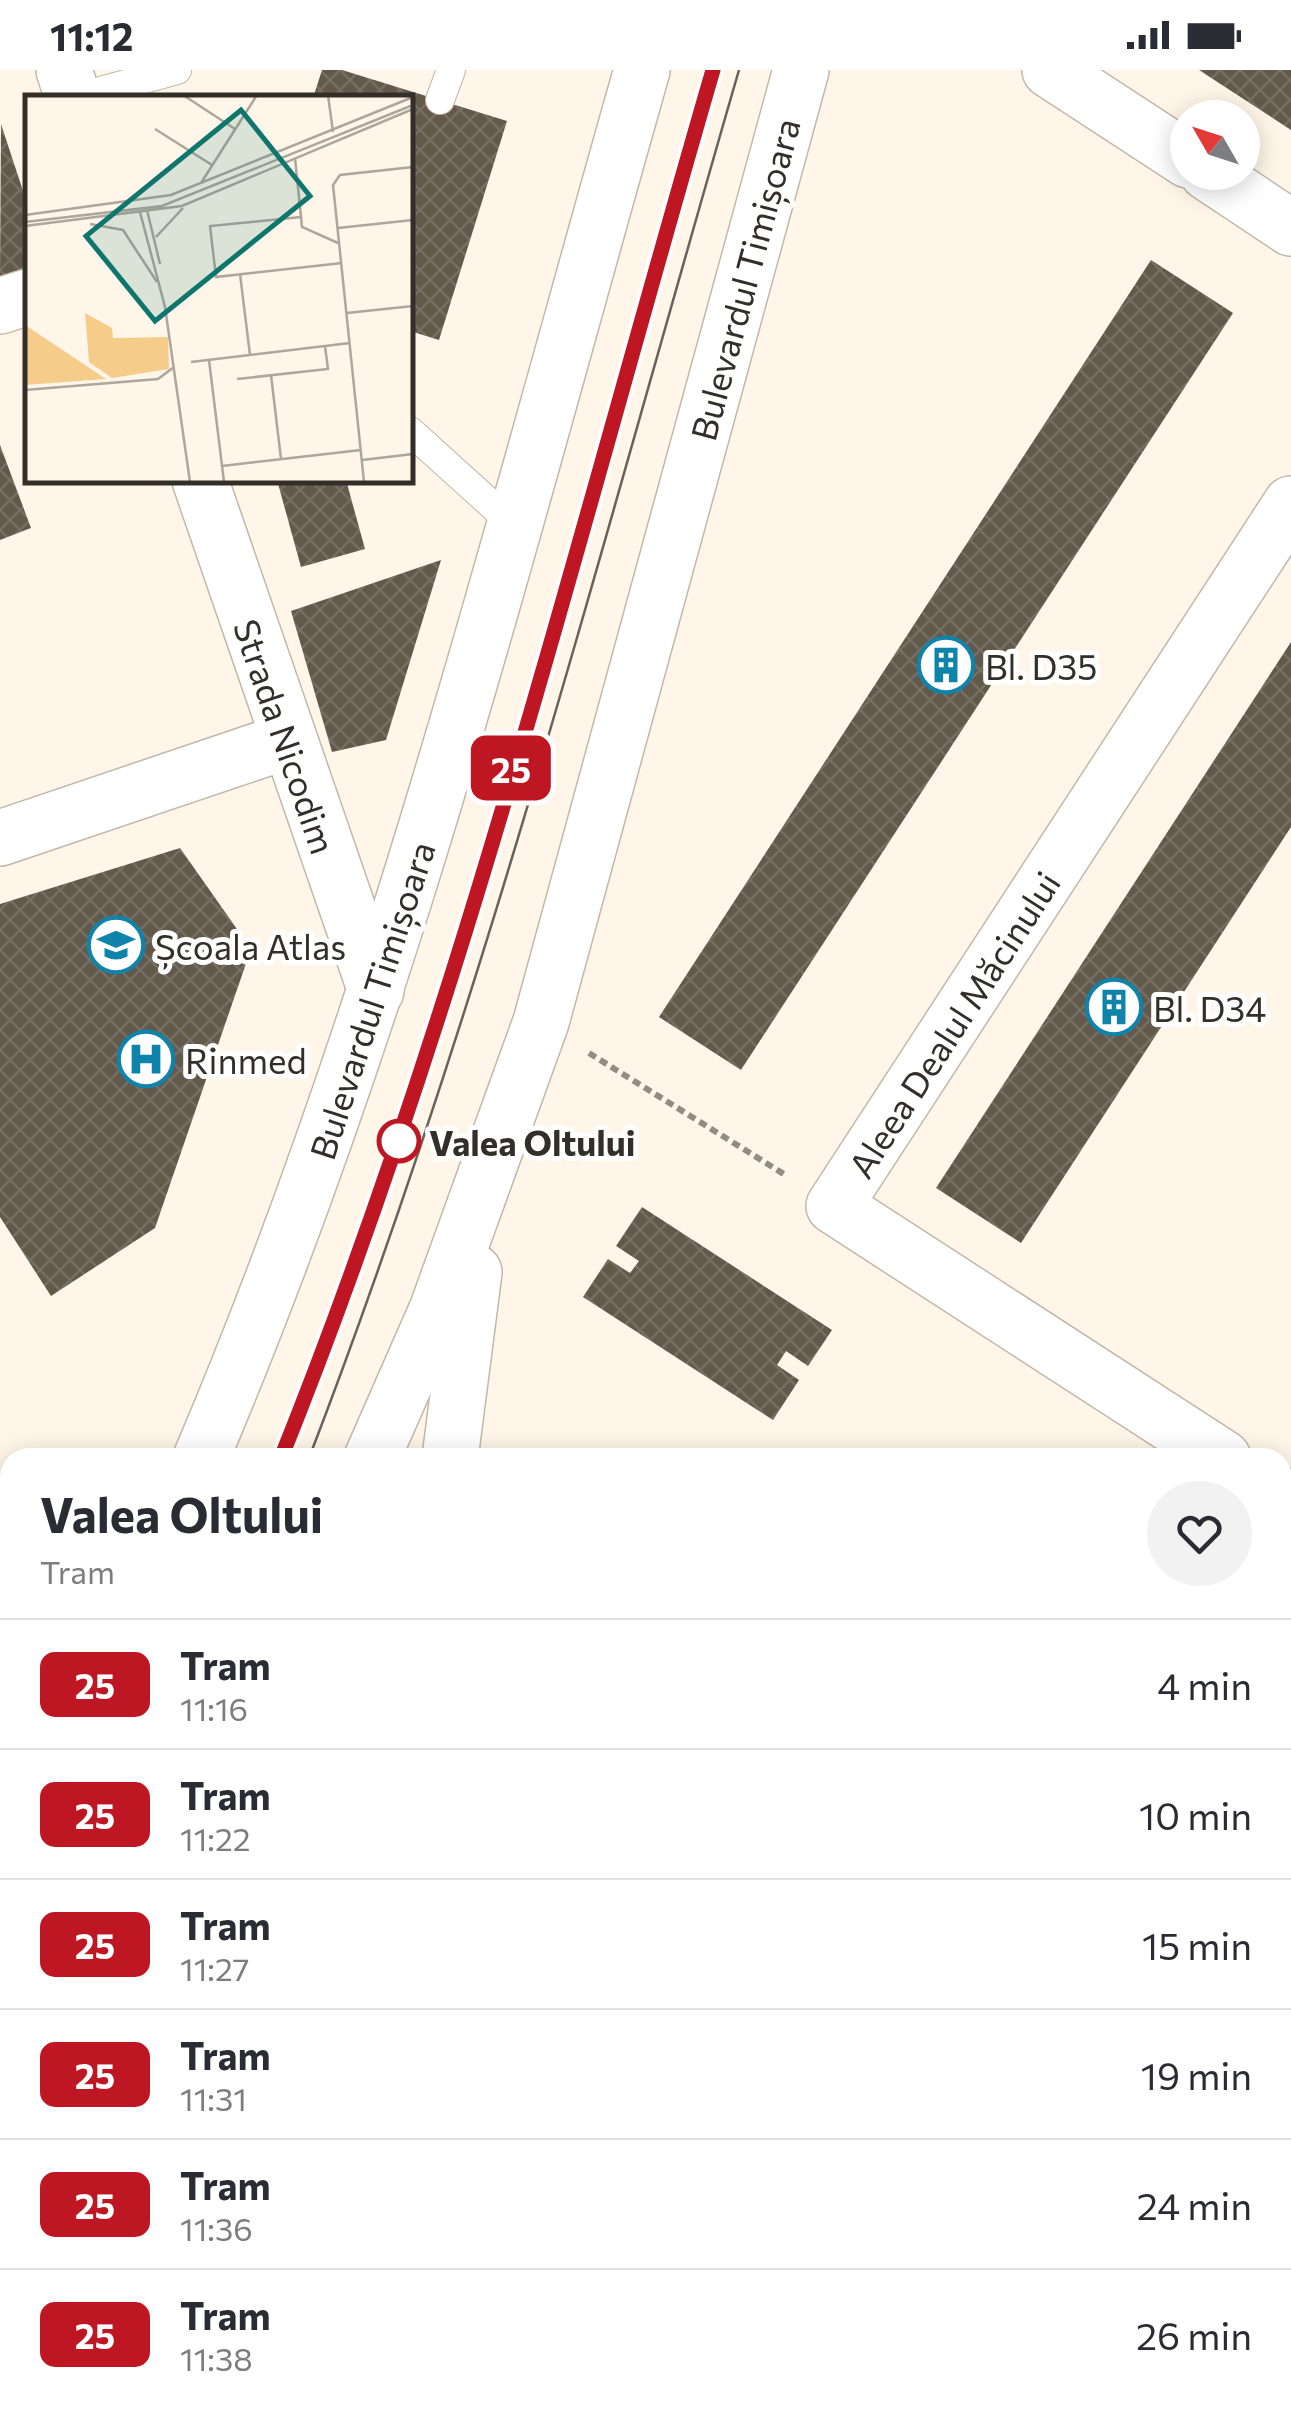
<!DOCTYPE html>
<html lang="en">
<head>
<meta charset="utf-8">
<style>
  body { margin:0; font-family:Commissioner,sans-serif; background:#f2f2f3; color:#2b2b33; height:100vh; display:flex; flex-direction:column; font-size:38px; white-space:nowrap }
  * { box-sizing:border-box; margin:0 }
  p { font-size:32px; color:#7c7c81 }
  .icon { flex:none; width:55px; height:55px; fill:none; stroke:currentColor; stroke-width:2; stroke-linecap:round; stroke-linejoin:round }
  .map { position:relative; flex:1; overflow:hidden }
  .drawer { position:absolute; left:0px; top:1378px; width:1292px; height:972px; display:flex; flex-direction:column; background:#fff; border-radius:30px 30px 0 0; box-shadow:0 5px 25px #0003 }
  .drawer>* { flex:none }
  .badge { padding:0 20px; border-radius:15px; font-size:35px; line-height:65px }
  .needle { width:65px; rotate:309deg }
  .controls { position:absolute; left:1170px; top:30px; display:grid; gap:20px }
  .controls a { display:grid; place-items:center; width:90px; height:90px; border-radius:50%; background:#fff; box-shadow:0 5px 25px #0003; font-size:50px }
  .map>.badge { position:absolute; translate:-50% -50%; box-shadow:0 0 0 5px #fff }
  .round { display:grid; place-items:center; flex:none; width:105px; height:105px; border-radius:52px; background:#f2f2f3 }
  .overview { display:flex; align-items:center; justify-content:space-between; height:170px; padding:0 40px }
  h1 { font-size:48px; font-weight:700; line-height:75px }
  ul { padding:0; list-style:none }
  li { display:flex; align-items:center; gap:30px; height:130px; padding:0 40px; border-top:2px solid #e1e1e2 }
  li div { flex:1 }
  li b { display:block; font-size:38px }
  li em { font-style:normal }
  li .badge { min-width:110px; font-weight:700; text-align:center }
  .status { display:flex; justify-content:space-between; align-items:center; height:70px; padding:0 50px; background:#fff; direction:ltr }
  .status svg { height:28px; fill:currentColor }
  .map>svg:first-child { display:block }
  .building { fill:url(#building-cross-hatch) }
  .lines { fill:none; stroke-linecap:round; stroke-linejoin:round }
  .lane-casing { stroke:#c2b8a9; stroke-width:30 }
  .street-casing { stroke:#c2b8a9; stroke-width:58 }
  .secondary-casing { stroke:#c2b8a9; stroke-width:58 }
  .path { stroke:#928c82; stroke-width:6; stroke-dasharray:8 5; stroke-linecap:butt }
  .lane { stroke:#fff; stroke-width:28 }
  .street { stroke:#fff; stroke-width:55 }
  .secondary { stroke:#fff; stroke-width:55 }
  .tram { stroke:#68625a; stroke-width:2.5 }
  .line-casing { stroke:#fff; stroke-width:22 }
  .line { stroke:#be1622; stroke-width:15 }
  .stop-dot { fill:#fff; stroke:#be1622; stroke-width:5 }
  .labels { text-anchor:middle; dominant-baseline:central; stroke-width:10; stroke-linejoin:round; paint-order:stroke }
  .street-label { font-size:35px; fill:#332e28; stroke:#fff }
  .poi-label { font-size:35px; fill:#332e28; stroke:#fff; text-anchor:start }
  .stop-label { font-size:35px; font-weight:bold; fill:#332e28; stroke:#fff; text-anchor:start }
  .inset-road { fill:none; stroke:#ada69c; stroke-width:2.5 }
  .view { fill:#0f766e; fill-opacity:0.15; stroke:#0f766e; stroke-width:5 }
  .inset-edge { fill:none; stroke:#332e28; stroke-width:5 }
</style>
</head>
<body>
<div class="status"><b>11:12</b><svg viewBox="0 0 49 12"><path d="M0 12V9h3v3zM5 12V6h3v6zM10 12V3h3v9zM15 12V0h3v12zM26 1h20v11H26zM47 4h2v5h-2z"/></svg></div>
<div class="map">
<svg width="1291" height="2349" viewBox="0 0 1291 2349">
  <defs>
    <pattern id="building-cross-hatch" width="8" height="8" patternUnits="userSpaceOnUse" patternTransform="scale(2.5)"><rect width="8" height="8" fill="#62594b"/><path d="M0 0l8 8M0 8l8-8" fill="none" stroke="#756e62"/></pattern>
  </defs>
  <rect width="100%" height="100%" fill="#fff6e9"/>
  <!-- building -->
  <path class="building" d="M322,0H342L507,51L439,270L410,261V28H313Z
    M1199,0H1291V60Z
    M1,54L28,136V199L0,208Z
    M1151,190L1233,243L741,1000L659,947Z
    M0,375L31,458L0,470Z
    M277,410H346L365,479L301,497Z
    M441,490L386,670L332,682L291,541Z
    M1291,572V757L1021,1173L936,1118Z
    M180,778L251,879L155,1158L51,1226L0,1147V834Z
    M642,1137L832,1260L808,1296L786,1281L777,1295L799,1310L773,1350L583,1227L608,1189L630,1203L639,1191L616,1176Z
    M1291,1608V1783L1282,1796V1621Z
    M1291,2299V2349H1072L1078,2340H1282V2310Z"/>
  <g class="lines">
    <!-- lane casing -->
    <g class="lane-casing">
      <path id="lane" d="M75,28L177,0
        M440,30L451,0
        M410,361L513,454
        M0,2097L10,2093"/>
    </g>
    <!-- street casing -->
    <g class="street-casing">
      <path id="street" d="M64,0L73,28
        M1050,0L1188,90
        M1207,102L1291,158
        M0,236L28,227
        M200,410L376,921
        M0,768L287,671
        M1223,1388L834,1136L1291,434
        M1282,1425L1291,1431"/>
    </g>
    <!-- secondary casing -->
    <g class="secondary-casing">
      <path id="secondary" d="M201,1388C392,940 509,467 642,0
        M372,1388L437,1240L541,952L801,0
        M450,1388L474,1202
        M0,1762L10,1746
        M0,2015L10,2000
        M0,2136L10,2125
        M1282,2174L1291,2178"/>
    </g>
    <!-- path -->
    <path class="path" d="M589,983L787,1106
      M1282,2082L1291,2067"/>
    <!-- lane -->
    <use href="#lane" class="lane"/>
    <!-- street -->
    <use href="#street" class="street"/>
    <!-- secondary -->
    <use href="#secondary" class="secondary"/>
    <!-- tram -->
    <path class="tram" d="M281,1388C461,940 579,463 713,0
      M309,1388C483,936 604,465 739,0
      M0,1884L10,1869
      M0,1946L10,1930"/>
  </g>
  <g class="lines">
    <!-- line casing -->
    <g class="line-casing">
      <path id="line" d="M281,1388C462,938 578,464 713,0"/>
    </g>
    <!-- line -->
    <use href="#line" class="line"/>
  </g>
  <!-- icons -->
  <defs>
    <g id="building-ring" transform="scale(2.875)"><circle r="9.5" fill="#fff" stroke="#0f83a9" stroke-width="1.5"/><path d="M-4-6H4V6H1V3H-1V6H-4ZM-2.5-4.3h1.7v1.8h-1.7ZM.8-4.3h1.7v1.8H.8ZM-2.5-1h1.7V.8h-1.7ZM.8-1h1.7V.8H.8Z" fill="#0f83a9"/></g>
    <g id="school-ring" transform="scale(2.875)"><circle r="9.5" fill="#fff" stroke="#0f83a9" stroke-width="1.5"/><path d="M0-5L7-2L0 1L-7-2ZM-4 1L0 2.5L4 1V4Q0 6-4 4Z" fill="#0f83a9"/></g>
    <g id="hospital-ring" transform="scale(2.875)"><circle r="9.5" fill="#fff" stroke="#0f83a9" stroke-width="1.5"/><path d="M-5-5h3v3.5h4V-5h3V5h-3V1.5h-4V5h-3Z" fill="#0f83a9"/></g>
  </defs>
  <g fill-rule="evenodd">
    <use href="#building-ring" x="946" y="595"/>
    <use href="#school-ring" x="116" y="875"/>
    <use href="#building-ring" x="1114" y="937"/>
    <use href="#hospital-ring" x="146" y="989"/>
  </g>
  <!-- markers -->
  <circle class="stop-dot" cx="399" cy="1071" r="20"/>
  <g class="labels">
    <!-- street labels -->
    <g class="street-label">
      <text transform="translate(744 209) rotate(-75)">Bulevardul Timișoara</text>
      <text transform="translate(286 666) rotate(71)">Strada Nicodim</text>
      <text transform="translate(371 930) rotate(-72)">Bulevardul Timișoara</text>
      <text transform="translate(953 954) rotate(-57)">Aleea Dealul Măcinului</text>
    </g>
    <!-- poi labels -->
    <g class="poi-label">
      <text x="985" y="595">Bl. D35</text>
      <text x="155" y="875">Școala Atlas</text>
      <text x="1153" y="937">Bl. D34</text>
      <text x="185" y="989">Rinmed</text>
    </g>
    <!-- stop labels -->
    <g class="stop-label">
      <text x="429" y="1071">Valea Oltului</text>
    </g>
  </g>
  <!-- overview -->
  <g transform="translate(25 25)">
    <rect width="388" height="388" fill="#fff6e9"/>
    <path d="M60,218L87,233L88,243L143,242L144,274L87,283L64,267ZM0,230L81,284L0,290Z" fill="#f6cc8b"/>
    <path class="inset-road" d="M158,0L210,34M303,0L308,37M130,34L187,70M270,63L277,132L313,148M176,88L232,0M122,115L135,169M115,117L140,212L165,387M0,120L146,100L388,2M276,122L185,131L191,182L317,168M0,127L137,111L388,10M65,129L98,135L132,187M0,131L157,111L388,14M313,133L388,125M131,142L158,113M215,179L225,260M322,218L388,211M184,265L199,387M166,267L325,248M246,280L256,364M212,284L303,274L300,251M0,295L133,284L149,272M337,365L388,359M197,371L336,355M339,387L308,90L315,80L388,72"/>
    <path class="view" d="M216,15L285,101L130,226L61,141Z"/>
    <rect width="388" height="388" class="inset-edge"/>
  </g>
</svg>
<div class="controls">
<a><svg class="needle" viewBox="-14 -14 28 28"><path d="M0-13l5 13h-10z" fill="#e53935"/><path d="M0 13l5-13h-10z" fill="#7c7c81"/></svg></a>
</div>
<b class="badge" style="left:511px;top:698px;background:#be1622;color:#fff">25</b>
<section class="drawer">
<div class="overview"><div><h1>Valea Oltului</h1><p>Tram</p></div><a class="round"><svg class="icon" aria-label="heart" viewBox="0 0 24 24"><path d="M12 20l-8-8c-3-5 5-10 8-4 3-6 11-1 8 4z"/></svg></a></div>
<ul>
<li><span class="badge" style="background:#be1622;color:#fff">25</span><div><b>Tram</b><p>11:16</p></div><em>4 min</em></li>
<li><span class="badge" style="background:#be1622;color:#fff">25</span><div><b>Tram</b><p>11:22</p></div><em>10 min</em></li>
<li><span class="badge" style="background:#be1622;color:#fff">25</span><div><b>Tram</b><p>11:27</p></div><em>15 min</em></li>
<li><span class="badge" style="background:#be1622;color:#fff">25</span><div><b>Tram</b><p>11:31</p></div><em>19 min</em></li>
<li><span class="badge" style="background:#be1622;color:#fff">25</span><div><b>Tram</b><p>11:36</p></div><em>24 min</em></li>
<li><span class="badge" style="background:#be1622;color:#fff">25</span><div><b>Tram</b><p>11:38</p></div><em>26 min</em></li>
</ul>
</section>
</div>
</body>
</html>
